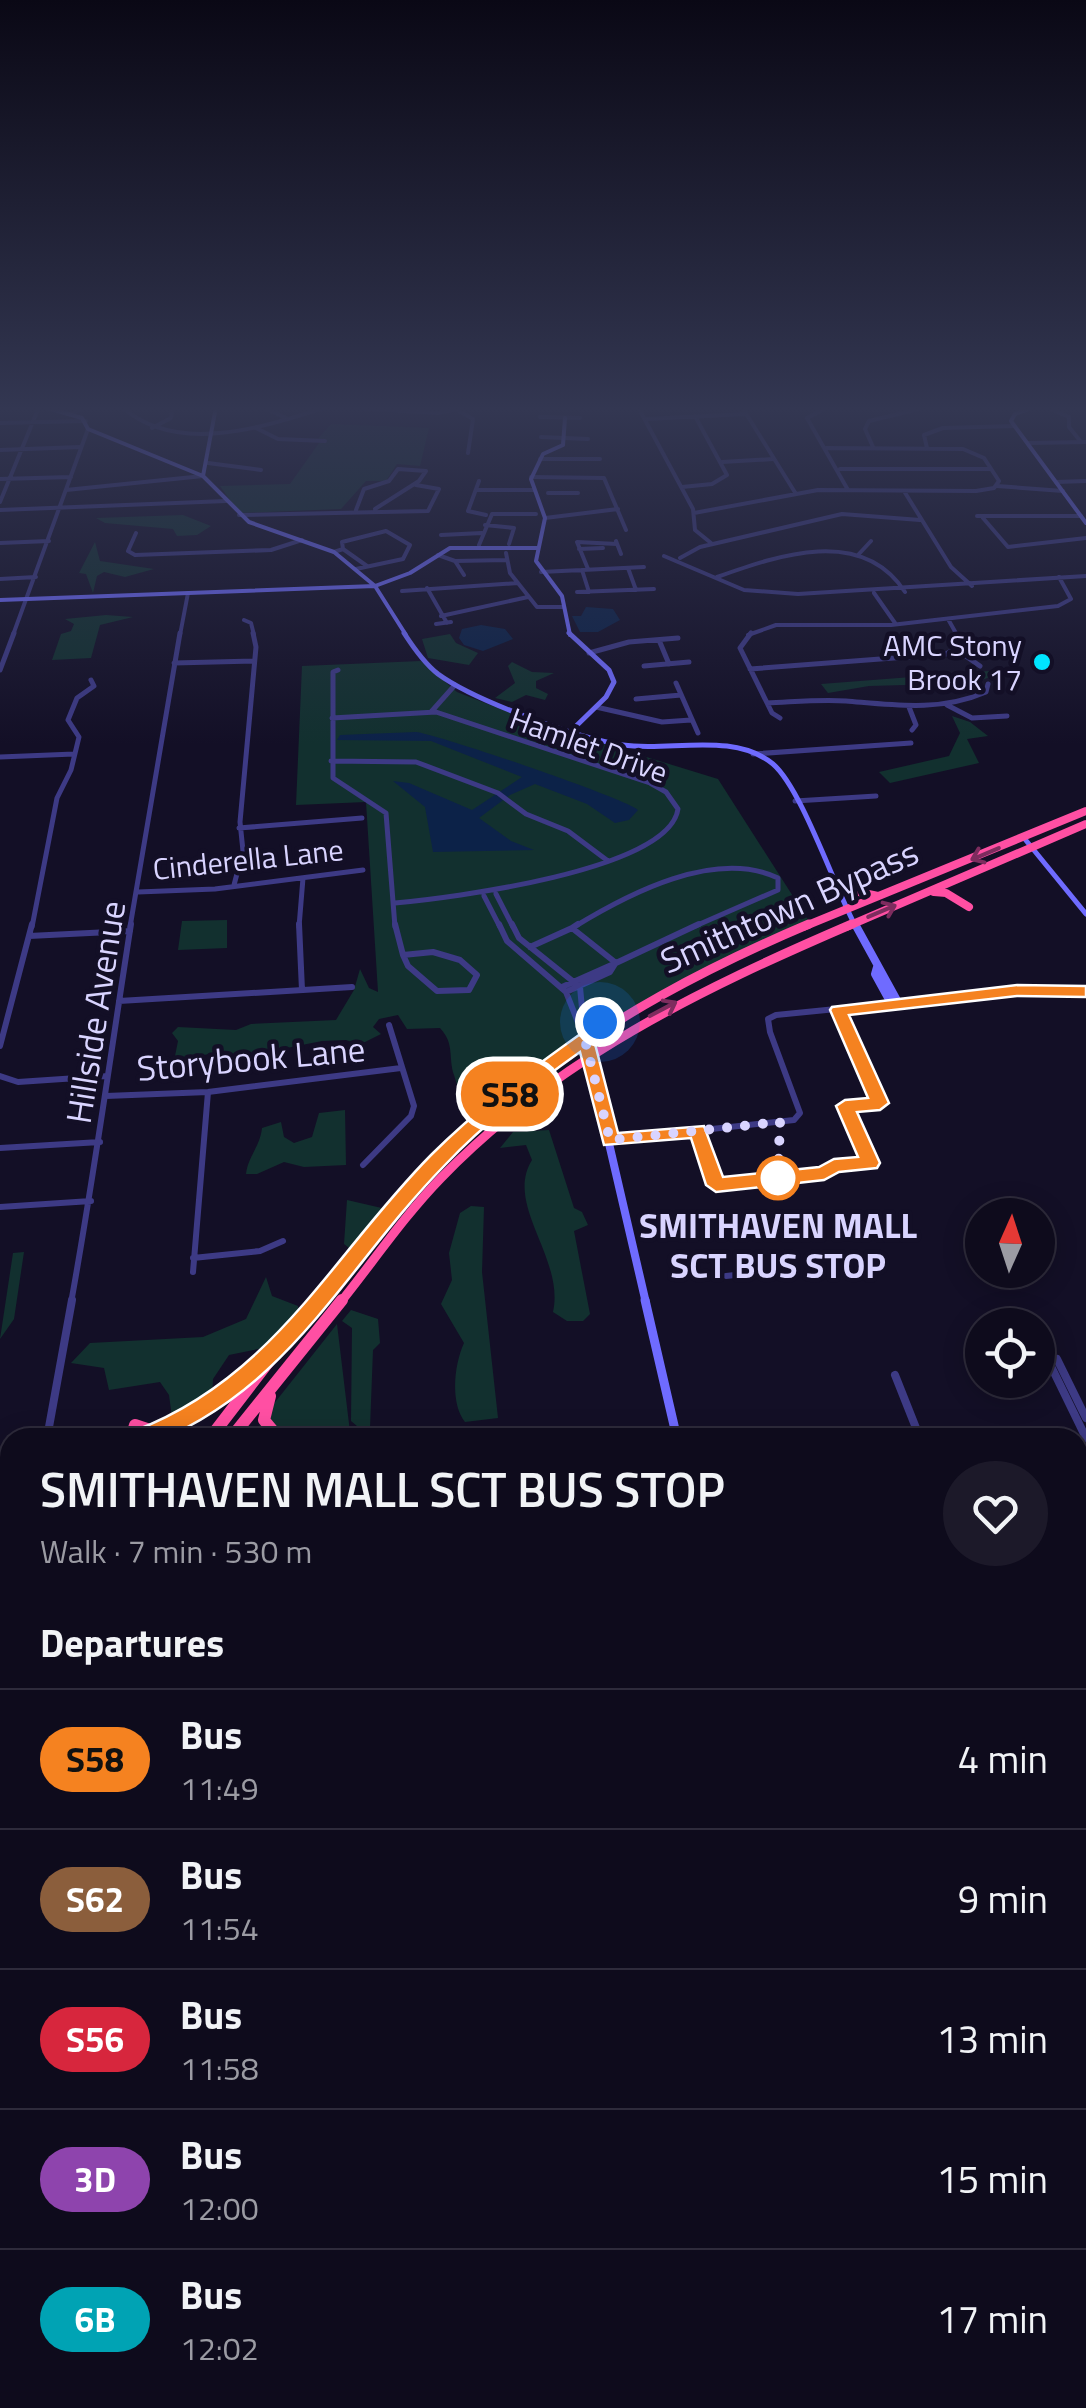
<!DOCTYPE html>
<html lang="en">
<head>
<meta charset="utf-8">
<style>
  body { margin:0; font-family:"Titillium Web",sans-serif; background:#1c1929; color:#f1f3f6; height:100vh; display:flex; flex-direction:column; font-size:38px; white-space:nowrap }
  * { box-sizing:border-box; margin:0 }
  p { font-size:32px; color:#9b9ba3 }
  .icon { flex:none; width:55px; height:55px; fill:none; stroke:currentColor; stroke-width:2; stroke-linecap:round; stroke-linejoin:round }
  .map { position:relative; flex:1; overflow:hidden }
  .sheet { position:absolute; left:0px; top:1428px; width:1088px; height:982px; display:flex; flex-direction:column; background:#0e0b1c; border-radius:30px 30px 0 0; box-shadow:0 5px 25px #0003,0 0 0 2px #2e2b3b }
  .sheet>* { flex:none }
  .badge { padding:0 20px; border-radius:32px; font-size:35px; line-height:65px }
  .needle { width:65px; rotate:3deg }
  .buttons { position:absolute; left:965px; top:1198px; display:grid; gap:20px }
  .buttons a { display:grid; place-items:center; width:90px; height:90px; border-radius:50%; background:#0e0b1c; box-shadow:0 5px 25px #0003,0 0 0 2px #2e2b3b; font-size:50px }
  .you { position:absolute; width:50px; height:50px; margin:-25px; border:8px solid #fff; border-radius:50%; background:#1a73e8; box-shadow:0 0 0 15px #1a73e833 }
  .map>.badge { position:absolute; translate:-50% -50%; box-shadow:0 0 0 5px #fff }
  h2 { padding:0 40px; font-size:38px; line-height:90px }
  .round { display:grid; place-items:center; flex:none; width:105px; height:105px; border-radius:52px; background:#1c1929 }
  .summary { display:flex; align-items:center; justify-content:space-between; height:170px; padding:0 40px }
  h1 { font-size:48px; font-weight:600; line-height:75px }
  ul { padding:0; list-style:none }
  li { display:flex; align-items:center; gap:30px; height:140px; padding:0 40px; border-top:2px solid #2e2b3b }
  li div { flex:1 }
  li b { display:block; font-size:38px }
  li em { font-style:normal }
  li .badge { min-width:110px; font-weight:700; text-align:center }
  .map>svg:first-child { display:block }
  .green { fill:#12302f }
  .water { fill:#0c2248 }
  .lines { fill:none; stroke-linecap:round; stroke-linejoin:round }
  .street-far4 { stroke:#3d3a85; stroke-width:4 }
  .street-far3 { stroke:#3d3a85; stroke-width:5 }
  .street-far2 { stroke:#3d3a85; stroke-width:6 }
  .street-far1 { stroke:#3d3a85; stroke-width:8 }
  .street { stroke:#3d3a85; stroke-width:10 }
  .secondary-far3 { stroke:#6f6bff; stroke-width:4 }
  .secondary-far2 { stroke:#6f6bff; stroke-width:5 }
  .secondary-far1 { stroke:#6f6bff; stroke-width:8 }
  .secondary { stroke:#6f6bff; stroke-width:9 }
  .primary { stroke:#c25bff; stroke-width:10 }
  .highway-far2 { stroke:#ff4fa3; stroke-width:8 }
  .highway-far1 { stroke:#ff4fa3; stroke-width:9 }
  .highway { stroke:#ff4fa3; stroke-width:12 }
  .oneway { stroke:#7d2c5e }
  .line { fill:#f58220; stroke:#fff; stroke-width:2.5 }
  .walk { stroke:#d9d4ff; stroke-width:10; stroke-dasharray:0 18 }
  .poi-dot { fill:#00e5ff; stroke:#130f26; stroke-width:4 }
  .stop-dot { fill:#fff; stroke:#f58220; stroke-width:5 }
  .labels { text-anchor:middle; dominant-baseline:central; stroke-width:9; stroke-linejoin:round; paint-order:stroke }
  .far-poi-label { font-size:30px; fill:#d9d4ff; stroke:#130f26; text-anchor:end }
  .far-street-label { font-size:30px; fill:#d9d4ff; stroke:#130f26 }
  .street-label { font-size:35px; fill:#d9d4ff; stroke:#130f26 }
  .stop-label { font-size:35px; font-weight:bold; fill:#d9d4ff; stroke:#130f26 }
</style>
</head>
<body>
<div class="map">
<svg width="1086" height="2408" viewBox="0 0 1086 2408">
  <rect width="100%" height="100%" fill="#130f26"/>
  <!-- green -->
  <path class="green" d="M331,424L429,428L420,466L397,464L386,481H366L341,509L239,513L220,486L290,484L319,443L329,441L317,440Z
    M183,515L211,526L197,535L177,536L173,529L105,523L96,518Z
    M95,542L100,561L154,569L125,577L104,572L97,576L93,593L86,574L79,573Z
    M106,615L133,617L100,625L91,658L52,660L61,634L71,631L74,624L65,619Z
    M450,634L456,643L478,653L469,665L428,658L422,639Z
    M421,661L457,692L539,724L718,779L812,926C690,981 567,1037 468,1124C467,1104 459,1093 454,1075C448,1057 455,1044 440,1028L407,1029L398,1015L379,1019L373,1027L381,1034L359,1045L346,1040L322,1041L241,1057L217,1052L183,1060L175,1056L178,1041L172,1033L178,1027L236,1030L251,1024L336,1020L354,990L360,969L369,988L378,992L366,802L296,805L302,666Z
    M512,662L532,672L554,673L536,681V688L548,694L545,700L526,695L512,702L495,698L515,683L508,666Z
    M1015,669L1013,677L992,676L975,683L869,686L828,693L821,684Z
    M952,716L970,722L988,736L967,739L979,763L890,783L879,772L949,756L960,733Z
    M227,920V948L178,950L182,921Z
    M345,1110L346,1165L304,1167L284,1162L257,1174H246C248,1156 260,1147 262,1128L281,1122L284,1137L294,1143L312,1137L319,1113Z
    M549,1130L574,1208L582,1212L588,1225L574,1231L590,1314L583,1321H567L553,1312C565,1258 504,1205 532,1160L526,1145L500,1148L513,1132Z
    M347,1200L386,1209L353,1251L344,1244Z
    M471,1206L484,1207L482,1272L498,1418L465,1422C450,1403 454,1365 464,1343L441,1304L452,1280L449,1253L460,1213Z
    M24,1252L14,1319L0,1339L13,1253Z
    M266,1277L272,1296L298,1306V1313L263,1348L229,1355L213,1379L212,1399L172,1417L169,1395L160,1382L109,1390L104,1368L71,1363L90,1343L203,1337L246,1319Z
    M351,1310L378,1319L380,1343L373,1350L370,1428L363,1431L351,1421L352,1328L342,1321Z
    M337,1324L350,1432L265,1434L259,1428L261,1420Z"/>
  <!-- water -->
  <path class="water" d="M586,607L613,609L620,620L598,632H580L572,616H581Z
    M481,625L505,629L513,639L483,651L464,645L459,638L462,629Z
    M416,732C437,734 630,800 638,810L629,820L615,823L587,804L535,784L510,795L479,818L511,841L534,850L433,852L425,807L393,781L409,783L472,810L522,777L431,741L337,740L340,735Z"/>
  <g class="lines">
    <!-- street-far4 -->
    <path class="street-far4" d="M122,407C177,456 264,427 327,407
      M339,407L438,413L466,407
      M638,407L693,509L695,530L711,543
      M742,407L796,494
      M828,407L807,418L848,490
      M1046,407L1069,417V427L1081,442
      M265,408L288,419
      M459,411L473,419L468,453
      M70,414L87,407
      M540,417L580,418
      M646,419L746,414
      M0,423L86,421
      M152,428L171,418L173,407
      M256,428L278,439L325,441
      M541,437L588,439
      M1028,443L1086,442
      M873,447L865,429L869,421L927,407
      M927,448L924,435L943,428L1014,426
      M0,450L80,447
      M540,459H600
      M722,462L773,459
      M208,463L261,470
      M840,469H991
      M531,477L604,478L626,530
      M0,479L71,477
      M479,481L468,511L486,515
      M1056,482L1086,481
      M997,486L1063,491
      M682,487L712,484L727,475L695,416
      M66,490L203,476
      M477,490H533
      M904,491L951,567L972,586
      M548,493H578
      M0,502L39,407
      M0,510L226,501
      M356,510L364,489L389,481L398,469L426,471L419,481L375,509
      M694,513L818,490L976,491L994,488L999,481L984,458L963,449L826,448
      M239,515L428,511L439,489L416,485
      M977,516H1081
      M545,518L618,509
      M983,518L1008,547
      M485,525L514,528L509,544
      M136,533L128,551L135,555L271,550L302,540
      M441,535L482,533
      M616,541L621,554
      M0,543L49,541
      M479,545L492,514H536
      M1008,547L1086,538
      M343,549L367,566
      M579,549L603,548
      M334,552L343,549L342,542L386,531L410,545L403,559L356,569
      M506,553L510,573L537,607H564
      M438,555L455,561L464,575
      M858,555L871,541
      M664,556L744,590L798,594L1086,576
      M680,558L700,547L842,514L920,520
      M455,561L507,560
      M628,568L636,590
      M588,569L577,542L617,544
      M582,570L589,592
      M541,572L644,567
      M717,577C779,555 862,526 905,592
      M0,579L36,577
      M427,588L447,623
      M402,591L518,583
      M577,592L654,589
      M874,593L895,623
      M441,616L528,597
      M948,619L957,635
      M244,620L251,623L254,635
      M436,624L451,622
      M13,635L88,429
      M180,635L188,593
      M748,635L776,625H891L1058,606L1071,599L1059,577"/>
    <!-- street-far3 -->
    <path class="street-far3" d="M751,633L740,648L772,713L780,718
      M659,640L669,664
      M957,650L980,666
      M589,653L629,642L678,638
      M174,663L254,661
      M644,666L689,662
      M750,669L946,654L962,645L955,633
      M0,670L14,633
      M338,670L333,672V778L386,813L395,927
      M676,683L698,733
      M636,699L681,695
      M767,703C793,702 820,699 846,701C894,705 940,712 986,692L988,684
      M947,705L972,718L1007,716
      M596,707L662,722L691,720
      M909,707L916,725L912,730
      M431,712L455,685
      M332,718L436,712L650,783L666,792L678,809C669,871 449,898 395,903
      M753,754L911,743
      M0,757L74,754
      M331,761L416,762L498,793L526,814L568,831L608,861
      M795,801L876,796
      M239,828L362,818
      M234,885L243,851L240,822L256,647L253,633
      M138,892L215,889L363,870
      M496,894L513,927
      M484,896L500,927
      M32,927L57,798L71,770L79,737L68,720L77,698L94,686L91,680
      M130,927L180,633
      M299,927L303,878
      M574,927C628,894 715,848 778,878V890L693,927"/>
    <!-- street-far2 -->
    <path class="street-far2" d="M299,924L302,990
      M395,924L403,955
      M499,924L507,941L566,992L585,1040
      M512,924L519,938L580,987L585,1040
      M578,924L572,928L616,963
      M29,936L130,931
      M530,947L572,928
      M433,952L460,960L477,975L469,990L437,991L408,966L403,955Z
      M616,963L699,924
      M562,987L616,963
      M566,992L610,972L615,964
      M119,1001L352,987
      M0,1046L32,924
      M0,1076L18,1082L107,1076
      M106,1096L208,1092L401,1068
      M611,1140L794,1120L800,1113L770,1032L768,1019L776,1015L1017,991L1086,992
      M0,1148L100,1142
      M363,1165L411,1116L414,1106L389,1025
      M0,1207L91,1201
      M193,1258L260,1251L283,1241
      M193,1272L208,1092
      M726,1276L744,1274
      M71,1303C94,1177 111,1051 131,924"/>
    <!-- street-far1 -->
    <path class="street-far1" d="M1057,1359L1086,1418
      M1048,1360L1086,1438
      M895,1375L920,1438
      M47,1438L72,1300"/>
    <!-- street -->
    <path class="street" d="M0,2000L10,1934
      M1078,2158H1086
      M252,2400V2408
      M483,2400V2408
      M636,2400L637,2408
      M803,2408L824,2400"/>
    <!-- secondary-far3 -->
    <path class="secondary-far3" d="M44,407L82,418L88,429L203,476L249,522L334,552L375,586L406,635
      M1034,407L1015,414L1011,421L1086,523
      M565,418L563,445L543,454L531,479L545,518L536,561L562,596L570,635
      M203,476L216,407
      M0,600L375,586L410,573L450,548H538"/>
    <!-- secondary-far2 -->
    <path class="secondary-far2" d="M404,633C413,647 425,664 438,674C475,701 577,738 623,745C669,752 733,731 773,764C802,789 835,889 856,927
      M569,633L609,670L614,682L606,697L572,730
      M1024,838L1086,914"/>
    <!-- secondary-far1 -->
    <path class="secondary-far1" d="M855,924L899,1004
      M877,967L875,974L892,1005
      M585,1010L593,1020L611,1023
      M585,1040L646,1303"/>
    <!-- secondary -->
    <path class="secondary" d="M645,1300L676,1434"/>
    <!-- primary -->
    <path class="primary" d="M461,1438L676,1434L867,1438
      M1078,1449H1086
      M0,1461H10"/>
    <!-- highway-far2 -->
    <path class="highway-far2" d="M835,887L878,896
      M934,892L946,893L969,907
      M803,927L1086,811
      M846,927L1086,824"/>
    <!-- highway-far1 -->
    <path class="highway-far1" d="M314,1303C459,1117 592,1016 809,924
      M340,1303C373,1262 404,1216 441,1178C557,1058 701,989 852,924"/>
    <!-- highway -->
    <path class="highway" d="M270,1396L264,1420L279,1438
      M131,1438L135,1425L156,1432
      M142,1438L202,1412L258,1368
      M210,1438L316,1300
      M231,1438L342,1300
      M0,1696L10,1684
      M0,1729L10,1717"/>
  </g>
  <!-- one-way arrows -->
  <defs><path id="oneway-shaft" d="M-6 0H5M1.5-3L5.5 0L1.5 3" fill="none" stroke-width="1.6" stroke-linecap="round" stroke-linejoin="round" transform="scale(2.5)"/></defs>
  <g class="oneway">
    <use href="#oneway-shaft" transform="translate(985 854) rotate(157)"/>
    <use href="#oneway-shaft" transform="translate(882 911) rotate(-23)"/>
    <use href="#oneway-shaft" transform="translate(663 1009) rotate(-28)"/>
  </g>
  <!-- sky -->
  <linearGradient id="sky" x2="0" y2="1"><stop stop-color="#0a0815"/><stop offset="0.55" stop-color="#333752"/><stop offset="1" stop-color="#333752" stop-opacity="0"/></linearGradient>
  <rect width="1086" height="744" fill="url(#sky)"/>
  <!-- line -->
  <path class="line" d="M1017,985L1086,986V997L1017,996L849,1015L889,1103L880,1110L857,1112L880,1163L877,1168L839,1172L824,1180L716,1192L706,1185L691,1138L604,1145L580,1052C532,1086 485,1123 445,1165C344,1268 287,1396 142,1447L134,1444V1431C274,1378 332,1255 431,1155C476,1110 527,1072 579,1035L594,1040L618,1133L704,1126L723,1177L819,1167L834,1159L858,1157L836,1106L845,1100L868,1098L830,1010L832,1007Z"/>
  <g class="lines">
    <!-- walk -->
    <path class="walk" d="M600,1022L585,1010V1040L610,1140L780,1122L778,1178"/>
  </g>
  <!-- markers -->
  <circle class="poi-dot" cx="1042" cy="662" r="10"/>
  <circle class="stop-dot" cx="778" cy="1178" r="20"/>
  <g class="labels">
    <!-- far-poi labels -->
    <g class="far-poi-label">
      <text x="1022" y="645">AMC Stony<tspan x="1022" dy="34">Brook 17</tspan></text>
    </g>
    <!-- far-street labels -->
    <g class="far-street-label">
      <text transform="translate(589 745) rotate(20)">Hamlet Drive</text>
      <text transform="translate(248 859) rotate(-6)">Cinderella Lane</text>
    </g>
    <!-- street labels -->
    <g class="street-label">
      <text transform="translate(789 906) rotate(-24)">Smithtown Bypass</text>
      <text transform="translate(95 1012) rotate(-81)">Hillside Avenue</text>
      <text transform="translate(251 1058) rotate(-5)">Storybook Lane</text>
    </g>
    <!-- stop labels -->
    <g class="stop-label">
      <text x="778" y="1225">SMITHAVEN MALL<tspan x="778" dy="40">SCT BUS STOP</tspan></text>
    </g>
  </g>
</svg>
<div class="buttons">
<a><svg class="needle" viewBox="-14 -14 28 28"><path d="M0-13l5 13h-10z" fill="#e53935"/><path d="M0 13l5-13h-10z" fill="#9b9ba3"/></svg></a>
<a><svg class="icon" aria-label="locate" viewBox="0 0 24 24"><circle cx="12" cy="12" r="6"/><path d="M12 2v4M12 18v4M2 12h4M18 12h4"/></svg></a>
</div>
<div class="you" style="left:600px;top:1022px"></div>
<b class="badge" style="left:510px;top:1094px;background:#f58220;color:#111">S58</b>
<section class="sheet">
<div class="summary"><div><h1>SMITHAVEN MALL SCT BUS STOP</h1><p>Walk · 7 min · 530 m</p></div><a class="round"><svg class="icon" aria-label="heart" viewBox="0 0 24 24"><path d="M12 20l-8-8c-3-5 5-10 8-4 3-6 11-1 8 4z"/></svg></a></div>
<h2>Departures</h2>
<ul>
<li><span class="badge" style="background:#f58220;color:#111">S58</span><div><b>Bus</b><p>11:49</p></div><em>4 min</em></li>
<li><span class="badge" style="background:#8b5e3c;color:#fff">S62</span><div><b>Bus</b><p>11:54</p></div><em>9 min</em></li>
<li><span class="badge" style="background:#d7263d;color:#fff">S56</span><div><b>Bus</b><p>11:58</p></div><em>13 min</em></li>
<li><span class="badge" style="background:#8e44ad;color:#fff">3D</span><div><b>Bus</b><p>12:00</p></div><em>15 min</em></li>
<li><span class="badge" style="background:#00a3b4;color:#fff">6B</span><div><b>Bus</b><p>12:02</p></div><em>17 min</em></li>
</ul>
</section>
</div>
</body>
</html>
